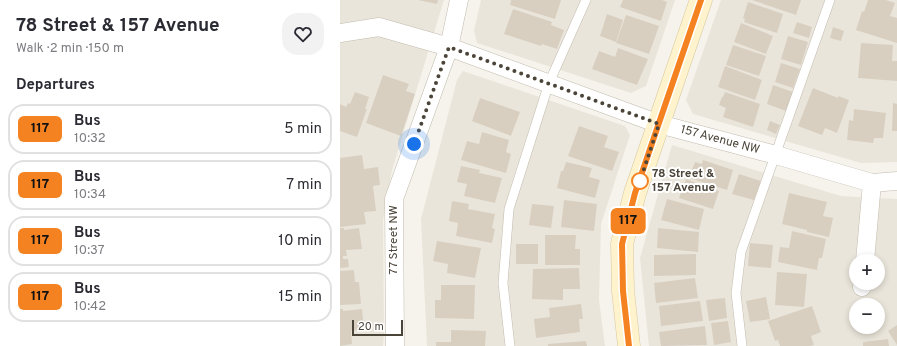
<!DOCTYPE html>
<html lang="en">
<head>
<meta charset="utf-8">
<style>
  body { margin:0; font-family:Overpass,sans-serif; background:#f2f2f3; color:#2b2b33; height:100vh; display:flex; flex-direction:column; font-size:15px; white-space:nowrap }
  * { box-sizing:border-box; margin:0 }
  p { font-size:13px; color:#7c7c81 }
  .icon { flex:none; width:22px; height:22px; fill:none; stroke:currentColor; stroke-width:2; stroke-linecap:round; stroke-linejoin:round }
  .map { position:relative; flex:1; overflow:hidden }
  .panel { display:flex; flex-direction:column; background:#fff; width:340px }
  .panel>* { flex:none }
  .badge { padding:0 8px; border-radius:6px; font-size:14px; line-height:26px }
  .buttons { position:absolute; left:509px; top:254px; display:grid; gap:8px }
  .buttons a { display:grid; place-items:center; width:36px; height:36px; border-radius:50%; background:#fff; box-shadow:0 2px 6px #0003; font-size:20px }
  .scale { position:absolute; left:12px; bottom:10px; width:51px; box-sizing:border-box; padding-left:4px; border:2px solid #4b4439; border-top:0; font-size:11px; line-height:14px; white-space:nowrap; color:#4b4439; -webkit-text-stroke:3px #fff; paint-order:stroke }
  .you { position:absolute; width:20px; height:20px; margin:-10px; border:3px solid #fff; border-radius:50%; background:#1a73e8; box-shadow:0 0 0 6px #1a73e833 }
  .map>.badge { position:absolute; translate:-50% -50%; box-shadow:0 0 0 2px #fff }
  h2 { padding:0 16px; font-size:15px; line-height:36px }
  .round { display:grid; place-items:center; flex:none; width:42px; height:42px; border-radius:16px; background:#f2f2f3 }
  .head { display:flex; align-items:center; justify-content:space-between; height:68px; padding:0 16px }
  h1 { font-size:19px; font-weight:700; line-height:30px }
  ul { padding:0; list-style:none }
  li { display:flex; align-items:center; gap:12px; height:50px; margin:0 8px 6px; padding:0 8px; border:2px solid #e1e1e2; border-radius:16px }
  li div { flex:1 }
  li b { display:block; font-size:15px }
  li em { font-style:normal }
  li .badge { min-width:44px; font-weight:700; text-align:center }
  main { display:flex; flex:1; min-height:0 }
  .map>svg:first-child { display:block }
  .residential { fill:#eae5da; fill-rule:evenodd }
  .building { fill:#d8cfc1 }
  .lines { fill:none; stroke-linecap:round; stroke-linejoin:round }
  .lane-casing { stroke:#c2bbae; stroke-width:10 }
  .street-casing { stroke:#c2bbae; stroke-width:19 }
  .secondary-casing { stroke:#d6c79b; stroke-width:23 }
  .lane { stroke:#fff; stroke-width:9 }
  .street { stroke:#fff; stroke-width:18 }
  .secondary { stroke:#fff3cd; stroke-width:22 }
  .line-casing { stroke:#fff; stroke-width:9 }
  .line { stroke:#f58220; stroke-width:6 }
  .walk { stroke:#4b4439; stroke-width:4; stroke-dasharray:0 7.2 }
  .stop-dot { fill:#fff; stroke:#f58220; stroke-width:2 }
  .labels { text-anchor:middle; dominant-baseline:central; stroke-width:4; stroke-linejoin:round; paint-order:stroke }
  .street-label { font-size:12px; fill:#4b4439; stroke:#fff }
  .stop-label { font-size:12px; font-weight:bold; fill:#4b4439; stroke:#fff; text-anchor:start }
</style>
</head>
<body>
<main>
<section class="panel">
<div class="head"><div><h1>78 Street &amp; 157 Avenue</h1><p>Walk · 2 min · 150 m</p></div><a class="round"><svg class="icon" aria-label="heart" viewBox="0 0 24 24"><path d="M12 20l-8-8c-3-5 5-10 8-4 3-6 11-1 8 4z"/></svg></a></div>
<h2>Departures</h2>
<ul>
<li><span class="badge" style="background:#f58220;color:#111">117</span><div><b>Bus</b><p>10:32</p></div><em>5 min</em></li>
<li><span class="badge" style="background:#f58220;color:#111">117</span><div><b>Bus</b><p>10:34</p></div><em>7 min</em></li>
<li><span class="badge" style="background:#f58220;color:#111">117</span><div><b>Bus</b><p>10:37</p></div><em>10 min</em></li>
<li><span class="badge" style="background:#f58220;color:#111">117</span><div><b>Bus</b><p>10:42</p></div><em>15 min</em></li>
</ul>
</section>
<div class="map">
<svg width="557" height="346" viewBox="0 0 557 346">
  <rect width="100%" height="100%" fill="#f6f3ec"/>
  <!-- residential -->
  <path class="residential" d="M0,0H104L52,170L43,220L44,334L43,346H0Z
    M141,0H335L306,86L291,93L137,43L134,31Z
    M381,0H557V162L521,163L353,114L346,100Z
    M123,71L285,126L290,135L261,224L259,300L265,346H87L81,219L117,80Z
    M332,145L501,196L557,199V346H309L300,258ZM516,261H538V283H516ZM516,305H538V327H516Z"/>
  <!-- building -->
  <path class="building" d="M78,0H98L97,4Z
    M171,0H221L215,19L170,5Z
    M283,0H322L327,2L321,21L280,7Z
    M412,0H461L456,15Z
    M528,0H546L555,3L550,16L557,18V43L516,30L522,11L524,12Z
    M408,2L443,14L437,33L404,22L405,19L403,18Z
    M173,9L212,22L211,25L224,30L217,49L202,44L201,46L164,34Z
    M267,14L283,20L276,42L260,36Z
    M286,15L319,26L309,54L276,43Z
    M457,22L472,27L469,38L453,33Z
    M401,23L433,36L426,54L394,42Z
    M493,27L504,31L501,41L490,38Z
    M448,36L468,42L461,65L441,59Z
    M521,43L553,45L552,61H557V81L518,78Z
    M393,45L426,56L419,76L386,65Z
    M278,48L308,59L297,85L252,69L259,51L275,57Z
    M441,63L460,69L453,88L435,82Z
    M385,66L422,80L415,100L378,87Z
    M43,75L69,84L66,91L75,94L61,136L26,123Z
    M433,85L453,92L446,111L427,104Z
    M473,88L498,98V96L509,100L497,133L485,128L482,135L458,126Z
    M15,92L29,97L25,109H27L17,137L0,131V104L6,107L8,103L10,104Z
    M385,92L420,104L413,127L383,117L386,108L379,105L382,97H383Z
    M140,98L180,112L171,136L132,121Z
    M553,103L557,104V131H552Z
    M514,109L546,113L543,138H534L533,143L507,140L509,120L513,121Z
    M430,121L440,125L436,134L427,130Z
    M239,126L268,136L264,147L279,152L272,171L228,156Z
    M142,132L169,140L166,152L171,154L166,173L121,160L127,141L139,144Z
    M22,155L24,169L38,167L40,185L33,186L36,211L24,212L26,224L0,227V158Z
    M363,160L393,170L387,190L349,178L355,162L362,164Z
    M226,162L252,168L249,177L260,180L255,198L217,188L221,171H223Z
    M121,166L140,170L139,173L162,178L155,203L124,196L127,184L117,182Z
    M399,174L421,181L414,200L392,194Z
    M346,179L379,191L373,209L339,198Z
    M449,193L487,202L483,216L493,218L489,237L467,232V230L442,224Z
    M327,199L364,209L359,230L321,220Z
    M224,200L257,204L254,231L221,227Z
    M112,201L129,204L128,209L155,214L152,228L155,229L152,243L116,236L118,223L109,221Z
    M192,204L214,206L211,228L189,225Z
    M0,228H4V230L19,228L22,249L6,250L7,256H3V259H8L9,267L0,268Z
    M318,228L359,232L358,252L317,248Z
    M452,231L486,239L482,258H479L477,270L438,262L440,247L449,248Z
    M205,235H236L235,249H240V265H205Z
    M97,241L141,248L135,278L107,273L108,264L93,261Z
    M410,243L433,245L431,268L408,266Z
    M176,244H198V264H176Z
    M356,254V275L314,276V255Z
    M239,268L240,289H223V300L192,299L193,269Z
    M14,270L15,282H19L21,304L0,305V271Z
    M437,272L467,274L464,307L435,305Z
    M355,278L358,298L316,303L314,283Z
    M101,285H135L134,319L95,318V300H101Z
    M426,297L430,319L410,322L406,301Z
    M385,298L387,318L369,321L366,300Z
    M360,301L363,321L321,326L319,306Z
    M241,304L243,319H239L240,332L196,338L194,319L210,317L209,308Z
    M472,306L481,332L471,336L474,345L470,346H440L438,340L435,341L428,321Z
    M0,309H3V311L22,309L24,329L11,331L12,344L0,346Z
    M388,321L391,342L374,345L371,323Z
    M557,325V345L548,331Z
    M365,326L367,345L321,346L319,332Z
    M111,330L146,331L145,346H96V342H111Z
    M548,339L549,346H523V342Z
    M246,341L247,346H208V344Z"/>
  <g class="lines">
    <!-- lane casing -->
    <g class="lane-casing">
      <path id="lane" d="M170,346L163,283L169,209L209,83L246,0
        M402,346L396,293L401,252L490,0"/>
    </g>
    <!-- street casing -->
    <g class="street-casing">
      <path id="street" d="M0,33L39,27L109,47L319,124L436,155L532,183L557,181
        M525,261L532,183
        M522,287L523,283
        M55,346L54,199L109,47L119,0"/>
    </g>
    <!-- secondary casing -->
    <g class="secondary-casing">
      <path id="secondary" d="M289,346L283,291L282,244L295,193L361,0"/>
    </g>
    <!-- lane -->
    <use href="#lane" class="lane"/>
    <!-- street -->
    <use href="#street" class="street"/>
    <!-- secondary -->
    <use href="#secondary" class="secondary"/>
  </g>
  <g class="lines">
    <!-- line casing -->
    <g class="line-casing">
      <path id="line" d="M289,346L283,291L282,244L295,193L361,0"/>
    </g>
    <!-- line -->
    <use href="#line" class="line"/>
    <!-- walk -->
    <path class="walk" d="M74,144L109,47L319,124L300,181"/>
  </g>
  <!-- markers -->
  <circle class="stop-dot" cx="300" cy="181" r="8"/>
  <g class="labels">
    <!-- street labels -->
    <g class="street-label">
      <text transform="translate(380 140) rotate(15)">157 Avenue NW</text>
      <text transform="translate(54 240) rotate(-90)">77 Street NW</text>
    </g>
    <!-- stop labels -->
    <g class="stop-label">
      <text x="312" y="174">78 Street &amp;<tspan x="312" dy="14">157 Avenue</tspan></text>
    </g>
  </g>
</svg>
<div class="buttons">
<a>+</a>
<a>−</a>
</div>
<div class="scale">20 m</div>
<div class="you" style="left:74px;top:144px"></div>
<b class="badge" style="left:288px;top:221px;background:#f58220;color:#111">117</b>
</div>
</main>
</body>
</html>
